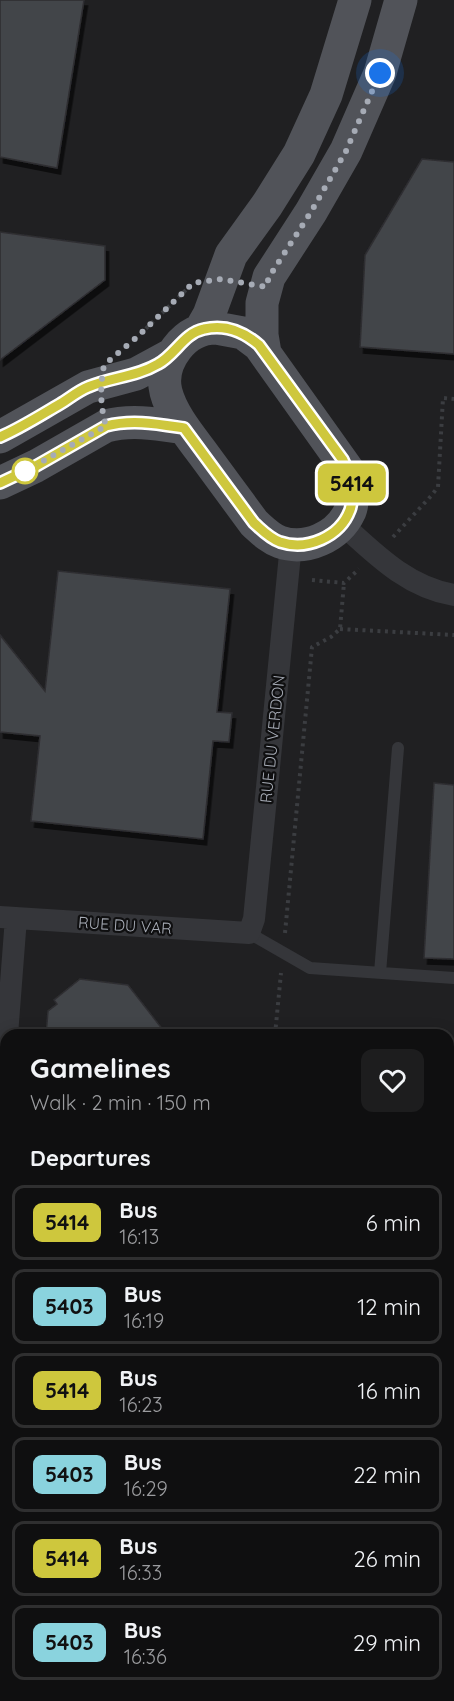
<!DOCTYPE html>
<html lang="en">
<head>
<meta charset="utf-8">
<style>
  body { margin:0; font-family:Quicksand,sans-serif; background:#1d1d1e; color:#f1f3f6; height:100vh; display:flex; flex-direction:column; font-size:22px; white-space:nowrap }
  * { box-sizing:border-box; margin:0 }
  p { font-size:20px; color:#9b9c9f }
  .icon { flex:none; width:33px; height:33px; fill:none; stroke:currentColor; stroke-width:2; stroke-linecap:round; stroke-linejoin:round }
  .map { position:relative; flex:1; overflow:hidden }
  .sheet { position:absolute; left:0px; top:1029px; width:454px; height:672px; display:flex; flex-direction:column; background:#0f0f10; border-radius:18px 18px 0 0; box-shadow:0 3px 15px #0003,0 0 0 2px #2f2f30 }
  .sheet>* { flex:none }
  .badge { padding:0 12px; border-radius:9px; font-size:21px; line-height:39px }
  .you { position:absolute; width:30px; height:30px; margin:-15px; border:4px solid #fff; border-radius:50%; background:#1a73e8; box-shadow:0 0 0 9px #1a73e833 }
  .map>.badge { position:absolute; translate:-50% -50%; box-shadow:0 0 0 3px #fff }
  h2 { padding:0 30px; font-size:22px; line-height:54px }
  .round { display:grid; place-items:center; flex:none; width:63px; height:63px; border-radius:12px; background:#1d1d1e }
  .headline { display:flex; align-items:center; justify-content:space-between; height:102px; padding:0 30px }
  h1 { font-size:28px; font-weight:700; line-height:45px }
  ul { padding:0; list-style:none }
  li { display:flex; align-items:center; gap:18px; height:75px; margin:0 12px 9px; padding:0 18px; border:3px solid #2f2f30; border-radius:12px }
  li div { flex:1 }
  li b { display:block; font-size:22px }
  li em { font-style:normal }
  li .badge { min-width:66px; font-weight:700; text-align:center }
  .map>svg:first-child { display:block }
  .built { fill:#202022; fill-rule:evenodd }
  .green { fill:#202821 }
  .building { fill:#434448; stroke:#2e2e31; stroke-width:1.5; filter:url(#shadow) }
  .lines { fill:none; stroke-linecap:round; stroke-linejoin:round }
  .path { stroke:#3b3d41; stroke-width:4; stroke-dasharray:3 4.5; stroke-linecap:butt }
  .service { stroke:#35363a; stroke-width:12 }
  .minor { stroke:#35363a; stroke-width:22 }
  .primary { stroke:#515359; stroke-width:33 }
  .line-casing { stroke:#fff; stroke-width:14 }
  .line { stroke:#cec73d; stroke-width:9 }
  .walk { stroke:#a6abb5; stroke-width:6; stroke-dasharray:0 10.8 }
  .stop-dot { fill:#fff; stroke:#cec73d; stroke-width:3 }
  .labels { text-anchor:middle; dominant-baseline:central; stroke-width:4.5; stroke-linejoin:round; paint-order:stroke }
  .street-label { font-size:16px; fill:#a6abb5; stroke:#0f0f10 }
</style>
</head>
<body>
<div class="map">
<svg width="454" height="1701" viewBox="0 0 454 1701">
  <defs>
    <filter id="shadow"><feDropShadow dx="3.5" dy="6" stdDeviation="0" flood-color="#0009"/></filter>
  </defs>
  <rect width="100%" height="100%" fill="#141415"/>
  <!-- built -->
  <path class="built" d="M0,0H454V1701H263L149,1696L148,1701H0ZM6,1035H448V1695H6Z"/>
  <!-- green -->
  <path class="green" d="M454,1694V1701H228V1695Z"/>
  <!-- building -->
  <path class="building" d="M0,0H84L57,168L0,157Z
    M422,159L454,162V354L360,347L365,255Z
    M0,232L105,246V280L0,360Z
    M58,571L230,589L217,712L232,713L229,742L213,741L203,839L31,821L40,736L0,732V635L45,691Z
    M434,783L454,785V959L424,958Z
    M80,979L128,985L167,1035H46L48,1011L57,1004L54,1000Z"/>
  <g class="lines">
    <!-- path -->
    <path class="path" d="M135,339L186,290
      M393,537L431,496L438,487L443,398L454,399
      M312,580L344,583L359,569
      M340,629L454,635
      M285,933L312,647L331,637L340,629L344,583
      M275,1035L281,973
      M448,1687L454,1688
      M222,1695V1701"/>
    <!-- service -->
    <path class="service" d="M249,933L310,968L454,978
      M380,973L398,748"/>
    <!-- minor -->
    <path class="minor" d="M341,523C375,554 407,587 454,595
      M0,917L249,933L254,919L291,544
      M7,1035L16,918
      M0,1126L6,1047
      M0,1613H6
      M448,1658L454,1659"/>
    <!-- primary -->
    <path class="primary" d="M216,328L243,333L259,345L348,470C352,483 355,498 350,511C338,537 306,551 280,542C269,538 262,530 254,523C237,500 221,478 204,455C190,436 172,415 166,392C162,376 167,361 177,348C187,335 200,328 216,328Z
      M201,329L209,315L231,255L267,205L299,154L326,95L355,0
      M265,353L262,335V303L269,277L311,212L346,151L380,73L401,0
      M0,437L88,387L136,374L171,355
      M0,483L36,466L106,426C132,419 158,424 184,428"/>
  </g>
  <g class="lines">
    <!-- line casing -->
    <g class="line-casing">
      <path id="line" d="M0,437C21,428 41,415 60,404C70,398 78,391 88,387C111,377 136,377 158,364C175,355 184,333 204,329C225,324 244,332 259,345L343,460C351,475 356,493 350,510C340,537 307,551 280,542C269,538 262,530 254,523L184,428C158,424 132,419 106,426L36,466L0,483"/>
    </g>
    <!-- line -->
    <use href="#line" class="line"/>
    <!-- walk -->
    <path class="walk" d="M25,471L106,426C100,405 100,387 104,365L136,338L193,283L221,279L266,287L269,277L311,212L346,151L380,73"/>
  </g>
  <!-- markers -->
  <circle class="stop-dot" cx="25" cy="471" r="12"/>
  <g class="labels">
    <!-- street labels -->
    <g class="street-label">
      <text transform="translate(272 739) rotate(-84)">RUE DU VERDON</text>
      <text transform="translate(125 925) rotate(4)">RUE DU VAR</text>
    </g>
  </g>
</svg>
<div class="you" style="left:380px;top:73px"></div>
<b class="badge" style="left:352px;top:483px;background:#cec73d;color:#111">5414</b>
<section class="sheet">
<div class="headline"><div><h1>Gamelines</h1><p>Walk · 2 min · 150 m</p></div><a class="round"><svg class="icon" aria-label="heart" viewBox="0 0 24 24"><path d="M12 20l-8-8c-3-5 5-10 8-4 3-6 11-1 8 4z"/></svg></a></div>
<h2>Departures</h2>
<ul>
<li><span class="badge" style="background:#cec73d;color:#111">5414</span><div><b>Bus</b><p>16:13</p></div><em>6 min</em></li>
<li><span class="badge" style="background:#8ad3de;color:#111">5403</span><div><b>Bus</b><p>16:19</p></div><em>12 min</em></li>
<li><span class="badge" style="background:#cec73d;color:#111">5414</span><div><b>Bus</b><p>16:23</p></div><em>16 min</em></li>
<li><span class="badge" style="background:#8ad3de;color:#111">5403</span><div><b>Bus</b><p>16:29</p></div><em>22 min</em></li>
<li><span class="badge" style="background:#cec73d;color:#111">5414</span><div><b>Bus</b><p>16:33</p></div><em>26 min</em></li>
<li><span class="badge" style="background:#8ad3de;color:#111">5403</span><div><b>Bus</b><p>16:36</p></div><em>29 min</em></li>
</ul>
</section>
</div>
</body>
</html>
